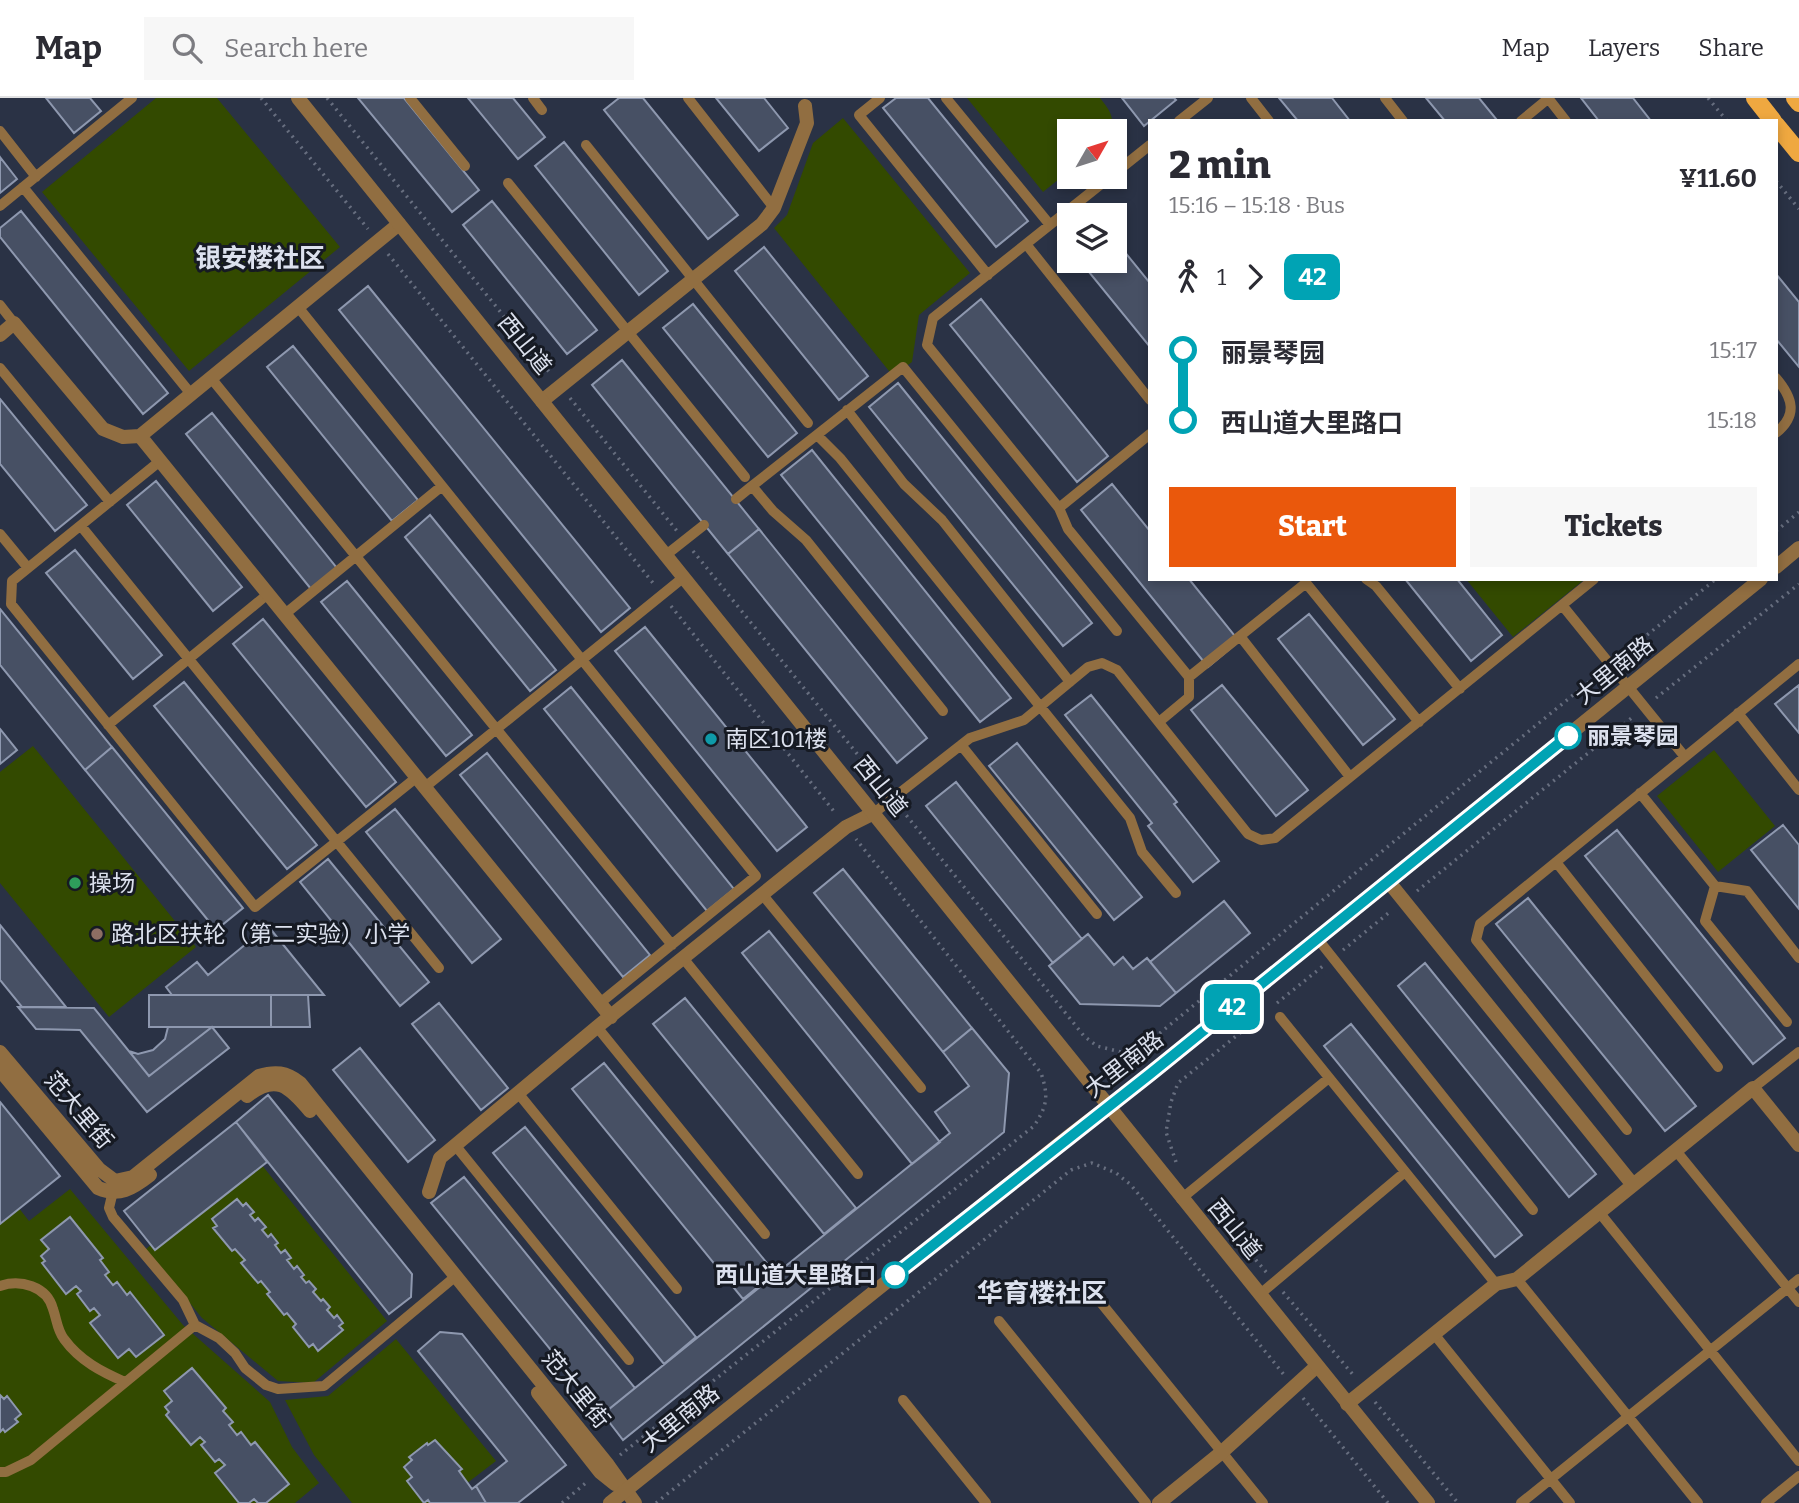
<!DOCTYPE html>
<html lang="en">
<head>
<meta charset="utf-8">
<style>
  body { margin:0; font-family:Bitter,"Noto Sans SC",serif; background:#f7f7f7; color:#2b2b33; height:100vh; display:flex; flex-direction:column; font-size:26px; white-space:nowrap }
  * { box-sizing:border-box; margin:0 }
  p { font-size:23px; color:#7c7c81 }
  .icon { flex:none; width:38px; height:38px; fill:none; stroke:currentColor; stroke-width:2; stroke-linecap:round; stroke-linejoin:round }
  .map { position:relative; flex:1; overflow:hidden }
  .details { position:absolute; left:1148px; top:21px; width:630px; height:462px; display:flex; flex-direction:column; background:#fff; border-radius:0px; box-shadow:0 4px 10px #0003 }
  .details>* { flex:none }
  .badge { padding:0 14px; border-radius:10px; font-size:24px; line-height:46px }
  .needle { width:46px; rotate:51deg }
  .tools { position:absolute; left:1057px; top:21px; display:grid; gap:14px }
  .tools a { display:grid; place-items:center; width:70px; height:70px; border-radius:0px; background:#fff; box-shadow:0 4px 10px #0003; font-size:35px }
  .map>.badge { position:absolute; translate:-50% -50%; box-shadow:0 0 0 4px #fff }
  .legs { display:flex; align-items:center; gap:10px; height:77px; padding:0 21px; font-size:23px }
  .legs p { margin-inline-start:auto }
  .head { display:flex; align-items:center; justify-content:space-between; height:119px; padding:0 21px }
  h1 { font-size:38px; font-weight:800; line-height:52px }
  .action { display:flex; gap:14px; margin-top:auto; padding:14px 21px }
  .action a { flex:1; height:80px; border-radius:0px; background:#ea580c; color:#fff; font-size:28px; font-weight:800; line-height:80px; text-align:center }
  .action a+a { background:#f7f7f7; color:#2b2b33 }
  ul { padding:0 21px; list-style:none }
  li { display:flex; align-items:center; gap:24px; height:70px; font-size:26px }
  li i { display:grid; place-items:center; width:10px; height:100%; margin:0 9px; background:currentColor }
  li i::after { content:''; width:18px; height:18px; margin:-9px; border:5px solid; border-radius:50%; background:#fff }
  li p { margin-inline-start:auto }
  li:first-child i { background:linear-gradient(#0000 50%,currentColor 0) }
  li:last-child i { background:linear-gradient(currentColor 50%,#0000 0) }
  header { display:flex; align-items:center; gap:42px; box-sizing:border-box; height:98px; padding:0 35px; background:#fff; border-bottom:2px solid #e1e1e2 }
  header strong { font-size:33px }
  nav { display:flex; gap:38px; margin-inline-start:auto; font-size:24px }
  .search { width:490px; height:63px; background:#f7f7f7; display:flex; align-items:center; gap:18px; box-sizing:border-box; padding:0 24px; border-radius:0px; color:#7c7c81; font-size:26px }
  .map>svg:first-child { display:block }
  .green { fill:#334a00 }
  .building { fill:#475064; stroke:#8e98af; stroke-width:2 }
  .lines { fill:none; stroke-linecap:round; stroke-linejoin:round }
  .path { stroke:#676e7f; stroke-width:3.5; stroke-dasharray:2 5; stroke-linecap:butt }
  .service { stroke:#916e41; stroke-width:10 }
  .minor { stroke:#916e41; stroke-width:14 }
  .tertiary { stroke:#916e41; stroke-width:14 }
  .primary { stroke:#efa840; stroke-width:18 }
  .line-1-casing { stroke:#fff; stroke-width:16 }
  .line-1 { stroke:#00a3b4; stroke-width:10 }
  .stop-1-dot { fill:#fff; stroke:#00a3b4; stroke-width:3.5 }
  .culture-dot { fill:#0f9aa8; stroke:#161a23; stroke-width:2.5 }
  .leisure-dot { fill:#2e9e5b; stroke:#161a23; stroke-width:2.5 }
  .education-dot { fill:#8d6e63; stroke:#161a23; stroke-width:2.5 }
  .labels { text-anchor:middle; dominant-baseline:central; stroke-width:6; stroke-linejoin:round; paint-order:stroke }
  .street-label { font-size:23px; fill:#dce1ee; stroke:#161a23 }
  .stop-label { font-size:23px; font-weight:bold; fill:#dce1ee; stroke:#161a23; text-anchor:start }
  .poi-label { font-size:23px; fill:#dce1ee; stroke:#161a23; text-anchor:start }
  .quarter-label { font-size:26px; font-weight:bold; fill:#dce1ee; stroke:#161a23 }
</style>
</head>
<body>
<header>
<strong>Map</strong>
<div class="search"><svg class="icon" aria-label="search" viewBox="0 0 24 24"><circle cx="10" cy="10" r="6"/><path d="M15 15l6 6"/></svg>Search here</div>
<nav><a>Map</a><a>Layers</a><a>Share</a></nav>
</header>
<div class="map">
<svg width="1799" height="1405" viewBox="0 0 1799 1405">
  <rect width="100%" height="100%" fill="#2a3245"/>
  <!-- green -->
  <path class="green" d="M156,0H217L340,149L189,273L42,94Z
    M967,0H1100C1109,11 1115,19 1111,33H1069V73L1043,94Z
    M843,20L970,175L919,217L912,264L893,278L774,130L787,117L813,45Z
    M1466,481H1585L1513,539Z
    M33,648L196,849L109,919L0,785V674Z
    M1714,652L1775,728L1718,774L1657,698Z
    M257,1061L387,1223L313,1285L278,1283L202,1220L146,1151Z
    M0,1086L29,1123L70,1091L183,1227L270,1304L292,1349L319,1385L295,1405H0Z
    M396,1241L496,1363L441,1405H352L314,1357L285,1302L328,1298Z"/>
  <!-- building -->
  <path class="building" d="M46,0H90L101,13L74,35Z
    M358,0H404L479,92L452,114Z
    M468,0H513L545,39L518,61Z
    M619,0H643L738,117L708,141L604,12Z
    M716,0H764L788,30L759,53Z
    M896,0H928L1028,123L996,149L883,10Z
    M1122,0H1174L1176,2L1144,28Z
    M1279,0H1332L1350,23H1298Z
    M1426,0H1479L1497,22L1445,23Z
    M1581,0H1633L1651,23H1599Z
    M564,44L668,173L639,197L535,68Z
    M0,59L17,81L0,95Z
    M492,103L597,232L567,256L463,127Z
    M21,113L168,295L143,316L0,139V130Z
    M1069,135V150L1062,141Z
    M1115,142L1150,185V249L1080,163H1115Z
    M764,149L868,278L839,302L735,173Z
    M1776,176L1799,204V269L1776,241Z
    M368,188L630,510L601,534L339,212Z
    M981,201L1108,358L1077,384L950,227Z
    M693,206L797,335L768,359L663,230Z
    M293,248L418,402L392,423L267,269Z
    M622,262L759,431L728,456L592,287Z
    M898,285L1092,525L1063,548L869,309Z
    M0,301L87,407L55,433L0,366Z
    M212,315L337,470L311,491L186,336Z
    M812,352L1011,600L980,624L781,377Z
    M156,383L242,489L213,513L127,407Z
    M1112,386L1150,433V481H1189L1239,543L1208,569L1081,412Z
    M430,417L556,572L530,593L405,439Z
    M759,431L927,640L897,665L728,456Z
    M75,452L162,557L133,581L46,475Z
    M1405,481H1457L1502,537L1471,563Z
    M347,483L472,637L446,658L321,504Z
    M0,511L112,649L85,672L0,567Z
    M1309,516L1395,621L1363,647L1278,541Z
    M263,521L396,684L366,709L233,546Z
    M645,529L807,729L777,753L615,553Z
    M184,584L317,747L287,771L154,608Z
    M1222,587L1308,692L1276,718L1191,612Z
    M1799,587V635L1775,606Z
    M571,589L734,791L707,813L544,611Z
    M1091,597L1177,704L1174,706L1219,763L1193,784L1148,728L1152,725L1065,617Z
    M0,631L17,652L0,666Z
    M1017,645L1142,799L1114,822L989,668Z
    M112,649L243,810L216,832L85,672Z
    M487,655L650,857L623,879L460,677Z
    M956,684L1082,841L1053,865L926,708Z
    M395,711L501,841L472,865L366,734Z
    M1783,727L1799,747V811L1751,752Z
    M1617,732L1785,940L1753,966L1585,758Z
    M328,761L429,884L400,908L300,784Z
    M843,771L972,930L943,954L814,795Z
    M1528,800L1696,1008L1665,1033L1496,826Z
    M1224,803L1250,835L1176,895L1150,864Z
    M0,827L66,909H22L0,882Z
    M268,828L324,897H172L166,889L197,864L208,877Z
    M769,833L940,1044L912,1066L742,855Z
    M1088,836L1114,867L1123,859L1133,871L1147,860L1176,895L1160,908L1080,906L1049,868Z
    M1425,865L1596,1076L1569,1099L1398,888Z
    M149,897H271V929H149Z
    M271,897H308L310,929H271Z
    M685,900L856,1110L824,1136L653,926Z
    M439,905L508,990L481,1012L412,926Z
    M18,909L94,910L149,978L212,929L229,950L147,1014L80,932L36,931Z
    M1351,926L1522,1137L1495,1159L1324,948Z
    M168,929H212L149,978L129,953L138,956L153,952L165,941Z
    M972,930L1009,975L1004,1034L623,1342L603,1316L950,1035L935,1014L969,988L943,954Z
    M360,950L435,1042L408,1064L333,972Z
    M604,965L775,1175L743,1201L572,991Z
    M268,997L412,1176L411,1199L389,1216L236,1024Z
    M0,1004L60,1078L0,1126Z
    M236,1024L267,1064L155,1152L124,1113Z
    M525,1029L696,1239L664,1266L493,1055Z
    M464,1079L635,1290L603,1316L431,1105Z
    M237,1101L243,1108L246,1105L254,1114L250,1117L255,1123L258,1120L266,1129L262,1132L268,1139L271,1136L278,1145L275,1147L281,1155L285,1152L291,1160L287,1162L294,1171L297,1168L304,1177L301,1179L306,1185L309,1183L316,1191L313,1194L321,1203L323,1201L330,1209L327,1212L334,1220L337,1217L343,1225L339,1228L343,1232L318,1253L313,1246L309,1249L293,1229L296,1226L287,1215L284,1217L267,1196L270,1194L261,1183L258,1185L241,1165L245,1162L235,1151L232,1153L213,1130L217,1128L212,1121Z
    M70,1119L103,1160L100,1162L109,1174L105,1177L113,1187L117,1184L127,1197L130,1194L164,1237L136,1259L129,1251L118,1260L90,1225L100,1217L94,1210L90,1213L77,1196L81,1193L76,1188L66,1196L42,1165L45,1163L41,1158L49,1151L41,1142Z
    M440,1234L462,1236L566,1367L518,1405H486L476,1388L507,1363L418,1253Z
    M192,1270L226,1310L223,1313L233,1324L229,1327L237,1337L241,1334L251,1347L255,1344L289,1386L266,1405H258L254,1401L249,1405H239L215,1375L225,1367L219,1361L215,1364L201,1347L205,1344L200,1339L191,1347L166,1317L169,1314L165,1309L172,1303L164,1293Z
    M0,1297L4,1301L7,1298L21,1316L15,1321L18,1324L5,1334L3,1331L0,1334Z
    M435,1342L462,1371L459,1373L472,1391L476,1388L486,1405H430L428,1402L424,1405L407,1383L412,1379L404,1369L412,1362L409,1359L427,1345L428,1347Z"/>
  <g class="lines">
    <!-- path -->
    <path class="path" d="M261,0L368,131
      M327,0L550,275
      M1708,0L1727,23
      M1776,83L1799,111
      M388,156L653,485
      M570,300L677,433
      M1776,433L1799,414
      M693,453L884,689
      M671,508L836,716
      M1620,559L1716,481
      M1656,600L1799,486
      M902,712L1084,938L1097,948L1133,957L1600,575
      M1417,793L1634,618
      M1343,852L1391,813
      M1277,905L1323,868
      M1176,1064L1166,1034L1171,1004L1178,985L1266,914
      M1242,1146L1267,1175
      M1283,1194L1355,1279
      M1303,1300L1388,1405
      M1375,1304L1458,1405
      M620,1357L1034,1028C1047,1008 1049,999 1041,975L856,741
      M562,1405L587,1384
      M656,1405L1071,1072L1092,1065L1116,1075L1131,1087L1285,1278"/>
    <!-- service -->
    <path class="service" d="M410,0L465,68
      M533,0L542,12
      M688,0L774,110
      M880,0L859,17L988,177
      M946,0L1050,127
      M1251,0L1269,23
      M1385,0L1403,23
      M1548,0L1566,23
      M1179,23L1208,0
      M1521,23L1549,0
      M0,33L36,79
      M586,47L808,325
      M1115,75L1150,47
      M1110,79L933,220L927,247L1059,410L1068,431L1189,579V599L1159,624
      M508,85L745,379
      M23,89L191,296
      M0,108L132,0
      M1026,146L1150,302
      M0,207L14,225
      M298,209L756,778L600,905
      M0,270L110,404
      M211,280L672,847
      M1776,280C1793,300 1798,317 1776,335
      M847,312L904,386L942,422L1070,584
      M817,337L840,360L1130,720L1142,754L1176,795
      M160,363L12,483L11,506L255,809L417,679
      M752,388L903,269L1117,533
      M736,401L752,388L773,413L806,442L943,613
      M1059,410L1150,336
      M81,428L439,870
      M0,436L28,470
      M666,457L704,427
      M1366,481L1376,488L1460,591
      M1562,507L1685,659
      M285,516L442,388
      M1240,538L1350,679
      M1189,579L1306,485L1419,624
      M1738,615L1799,692
      M108,627L268,496
      M961,647L1097,816
      M425,689L684,479
      M1640,695L1715,788
      M874,715L970,640L1024,622L1088,569L1102,565L1117,572L1248,736L1261,742L1275,740L1594,481
      M1556,764L1718,969
      M762,796L921,990
      M1317,840L1533,1112
      M683,860L858,1076
      M1280,919L1496,1186
      M1787,924L1705,823L1715,788L1747,793L1799,860
      M597,929L765,1136
      M1753,990L1799,954
      M518,995L677,1191
      M1627,1032L1476,842L1480,826L1799,566
      M455,1047L629,1262
      M1677,1054L1799,1204
      M114,1089L109,1110L113,1119L183,1202L195,1227
      M1181,1101L1329,980
      M1599,1114L1799,1363
      M1517,1181L1698,1405
      M0,1188C20,1181 47,1188 53,1211C57,1222 57,1232 64,1241C80,1263 102,1274 125,1284
      M1259,1197L1405,1074
      M1098,1201L1263,1405
      M999,1223L1146,1405
      M1434,1236L1570,1405
      M903,1302L986,1405
      M0,1374H6L31,1362L195,1227L219,1240L235,1255L245,1270L266,1287L278,1291L324,1288L456,1178
      M1521,1405L1799,1181
      M1766,1405L1799,1378"/>
    <!-- minor -->
    <path class="minor" d="M0,237L14,225L103,331L123,339L140,338L399,126
      M542,303L762,126L774,110L807,25L805,8
      M140,338L611,919
      M1388,783L1633,1087
      M0,954L99,1071L115,1083L133,1079L259,978C275,973 286,974 300,985L608,1367L635,1405
      M0,972L98,1090C119,1099 132,1091 150,1077
      M247,998C276,975 289,988 310,1013
      M429,1094L440,1060L597,929L846,729L874,715
      M538,1295L600,1374L615,1386
      M1347,1306L1496,1186L1517,1181L1753,990L1799,1047
      M1159,1405L1222,1354L1317,1268"/>
    <!-- tertiary -->
    <path class="tertiary" d="M298,0C674,469 1050,938 1428,1405
      M1776,469L1799,450
      M610,1405L1069,1038L1150,976L1761,481"/>
    <!-- primary -->
    <path class="primary" d="M1755,0L1773,23
      M1795,0L1799,5
      M1776,27L1799,55"/>
  </g>
  <g class="lines">
    <!-- line-1 casing -->
    <g class="line-1-casing">
      <path id="line-1" d="M895,1177L1150,976L1568,638"/>
    </g>
    <!-- line-1 -->
    <use href="#line-1" class="line-1"/>
  </g>
  <!-- markers -->
  <g class="stop-1-dot">
    <circle cx="1568" cy="638" r="12"/>
    <circle cx="895" cy="1177" r="12"/>
  </g>
  <circle class="culture-dot" cx="711" cy="641" r="7"/>
  <circle class="leisure-dot" cx="75" cy="785" r="7"/>
  <circle class="education-dot" cx="97" cy="836" r="7"/>
  <g class="labels">
    <!-- street labels -->
    <g class="street-label">
      <text transform="translate(525 246) rotate(51)">西山道</text>
      <text transform="translate(1614 572) rotate(-39)">大里南路</text>
      <text transform="translate(881 688) rotate(51)">西山道</text>
      <text transform="translate(1124 966) rotate(-38)">大里南路</text>
      <text transform="translate(79 1012) rotate(50)">范大里街</text>
      <text transform="translate(1235 1131) rotate(51)">西山道</text>
      <text transform="translate(576 1291) rotate(51)">范大里街</text>
      <text transform="translate(680 1320) rotate(-39)">大里南路</text>
    </g>
    <!-- stop labels -->
    <g class="stop-label">
      <text x="1587" y="638">丽景琴园</text>
      <text x="876" y="1177" text-anchor="end">西山道大里路口</text>
    </g>
    <!-- poi labels -->
    <g class="poi-label">
      <text x="725" y="641">南区101楼</text>
      <text x="89" y="785">操场</text>
      <text x="111" y="836">路北区扶轮（第二实验）小学</text>
    </g>
    <!-- quarter labels -->
    <g class="quarter-label">
      <text x="260" y="160">银安楼社区</text>
      <text x="1042" y="1195">华育楼社区</text>
    </g>
  </g>
</svg>
<div class="tools">
<a><svg class="needle" viewBox="-14 -14 28 28"><path d="M0-13l5 13h-10z" fill="#e53935"/><path d="M0 13l5-13h-10z" fill="#7c7c81"/></svg></a>
<a><svg class="icon" aria-label="layers" viewBox="0 0 24 24"><path d="M12 4l9 5-9 5-9-5zM3 14l9 5 9-5"/></svg></a>
</div>
<b class="badge" style="left:1232px;top:909px;background:#00a3b4;color:#fff">42</b>
<section class="details">
<div class="head"><div><h1>2 min</h1><p>15:16 – 15:18 · Bus</p></div><b>¥11.60</b></div>
<div class="legs"><svg class="icon" aria-label="walk" viewBox="0 0 24 24"><circle cx="13" cy="4" r="2"/><path d="M13 8l-2 6 4 7M11 14l-3 7M7 12l3-4h3l4 4"/></svg>1<svg class="icon" aria-label="forward" viewBox="0 0 24 24"><path d="M9 5l7 7-7 7"/></svg><b class="badge" style="background:#00a3b4;color:#fff">42</b></div>
<ul>
<li><i style="color:#00a3b4"></i><b>丽景琴园</b><p>15:17</p></li>
<li><i style="color:#00a3b4"></i><b>西山道大里路口</b><p>15:18</p></li>
</ul>
<div class="action"><a>Start</a><a>Tickets</a></div>
</section>
</div>
</body>
</html>
